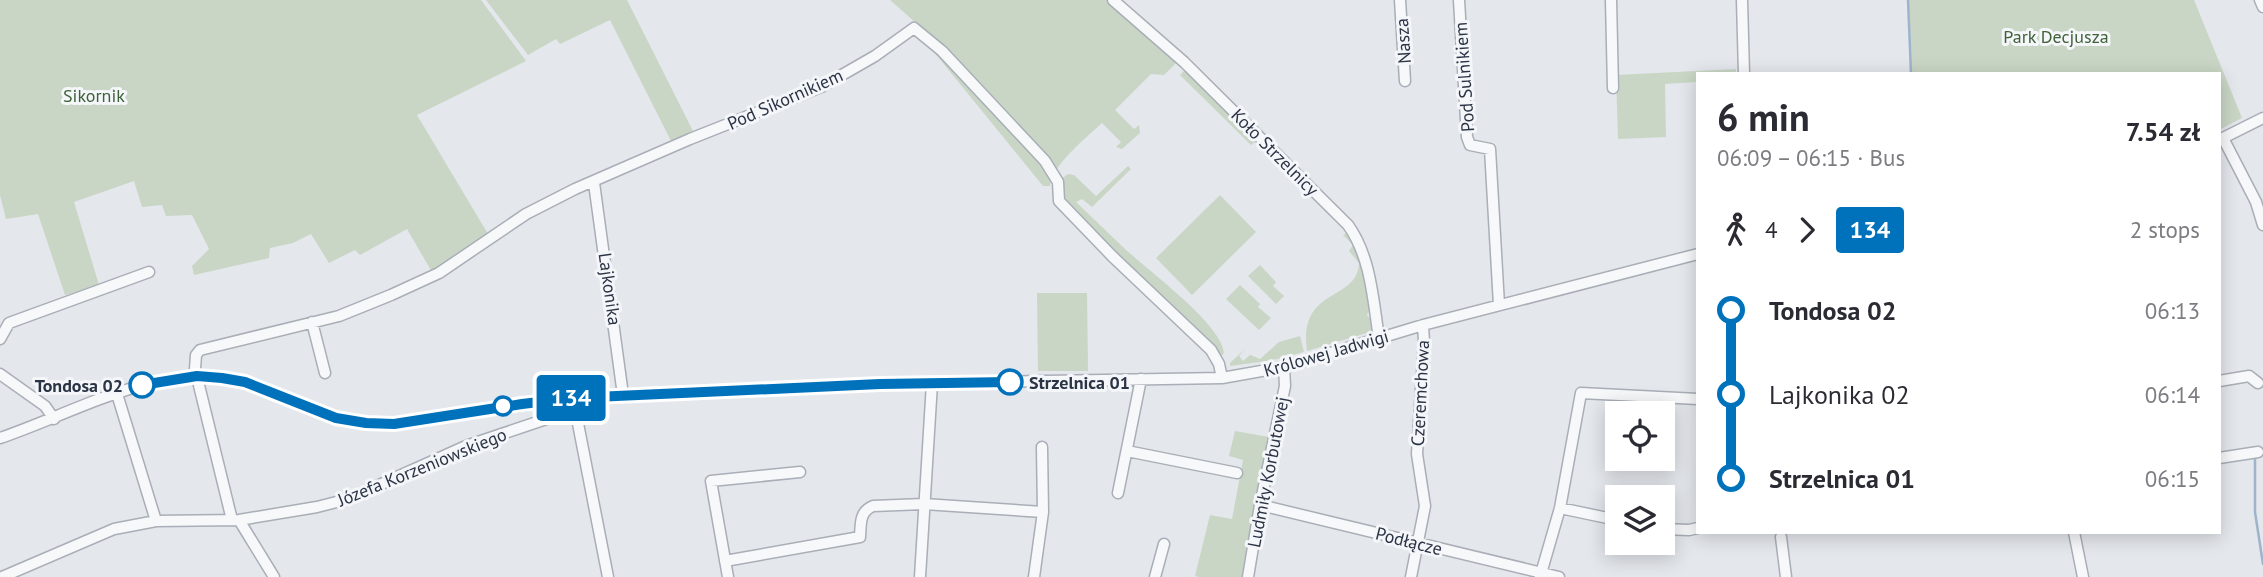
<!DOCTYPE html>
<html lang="en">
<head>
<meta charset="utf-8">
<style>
  body { margin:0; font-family:"PT Sans",sans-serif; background:#f2f2f3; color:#2b2b33; height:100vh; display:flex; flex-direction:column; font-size:26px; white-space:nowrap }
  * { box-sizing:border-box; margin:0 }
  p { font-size:23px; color:#7c7c81 }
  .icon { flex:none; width:38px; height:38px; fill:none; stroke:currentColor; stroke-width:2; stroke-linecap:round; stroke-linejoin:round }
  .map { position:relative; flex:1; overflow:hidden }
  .side { position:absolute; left:1696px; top:72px; width:525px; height:462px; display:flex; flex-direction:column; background:#fff; border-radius:0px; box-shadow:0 4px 18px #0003 }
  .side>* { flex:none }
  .badge { padding:0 14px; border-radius:5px; font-size:24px; line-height:46px }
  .buttons { position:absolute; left:1605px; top:401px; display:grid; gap:14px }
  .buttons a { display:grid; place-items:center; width:70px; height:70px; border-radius:0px; background:#fff; box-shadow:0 4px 18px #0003; font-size:35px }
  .map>.badge { position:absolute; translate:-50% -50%; box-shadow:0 0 0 4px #fff }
  .legs { display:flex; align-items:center; gap:10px; height:77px; padding:0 21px; font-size:23px }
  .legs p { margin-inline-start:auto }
  .summary { display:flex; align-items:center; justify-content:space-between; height:119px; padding:0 21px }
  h1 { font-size:38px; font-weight:800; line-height:52px }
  ul { padding:0 21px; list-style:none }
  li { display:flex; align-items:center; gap:24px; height:84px; font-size:26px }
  li i { display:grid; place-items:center; width:10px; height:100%; margin:0 9px; background:currentColor }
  li i::after { content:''; width:18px; height:18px; margin:-9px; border:5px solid; border-radius:50%; background:#fff }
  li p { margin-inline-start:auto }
  li:first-child i { background:linear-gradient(#0000 50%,currentColor 0) }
  li:last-child i { background:linear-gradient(currentColor 50%,#0000 0) }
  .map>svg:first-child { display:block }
  .green { fill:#c9d6c5 }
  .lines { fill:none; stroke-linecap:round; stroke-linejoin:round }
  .stream { stroke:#9fb4cc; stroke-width:2.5 }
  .minor-casing { stroke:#a9aeb7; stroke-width:13 }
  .minor { stroke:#f7f8fa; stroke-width:10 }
  .line-1-casing { stroke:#fff; stroke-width:16 }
  .line-1 { stroke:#0072bc; stroke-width:10 }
  .stop-1-dot { fill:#fff; stroke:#0072bc; stroke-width:3.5 }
  .labels { text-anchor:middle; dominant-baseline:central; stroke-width:6; stroke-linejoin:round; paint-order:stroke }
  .park-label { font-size:18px; fill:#3f6138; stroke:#f4f6f9 }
  .street-label { font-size:18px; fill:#2b3445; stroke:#f4f6f9 }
  .stop-label { font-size:18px; font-weight:bold; fill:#2b3445; stroke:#f4f6f9; text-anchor:start }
</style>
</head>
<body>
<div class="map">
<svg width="2263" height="577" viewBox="0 0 2263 577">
  <rect width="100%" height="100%" fill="#e4e7ec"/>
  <!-- green -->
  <path class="green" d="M0,0H481L526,61L417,115L488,234L432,272L407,229L360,255L355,250L329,263L311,234L293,243L270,248L269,258L194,275L192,266L209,249L192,215L166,216L162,205L142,207L134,181L74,202L99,285L65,295L38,214L6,219L0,195Z
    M486,0H627L693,131L671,141L610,20L560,44L556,39L528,55Z
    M890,0H1110L1174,56L1176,63L1164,75L1151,74L1115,110L1134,129L1139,125L1140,133L1122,149L1116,147L1121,142L1102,123C1087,137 1051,166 1050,186H1043L925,41L926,32Z
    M1908,0H2194L2242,118L2219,130V74L1911,73Z
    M1736,69V73L1698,74L1697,82L1665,84L1666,137L1618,139L1616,75Z
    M1184,71L1193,72L1259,139L1251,145L1180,75Z
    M1128,166L1131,169L1092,207L1082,199L1076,202C1092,217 1108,233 1124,248C1146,269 1222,324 1224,353L1220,357L1062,200L1061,179L1068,174L1074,175L1096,196Z
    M1220,195L1256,232L1192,295L1156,258Z
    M1350,232C1359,251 1380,296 1367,315L1370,319L1372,329L1370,332L1307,351C1298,286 1358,302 1359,263L1349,251L1353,245L1343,235Z
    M1260,265L1276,282L1273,286L1284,296L1276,304L1248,276Z
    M1240,285L1260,304L1258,307L1271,318L1259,330L1226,299Z
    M1037,293H1087L1088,371H1038Z
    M1300,336L1304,352L1273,360L1230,366V363L1245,349L1239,356L1243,361L1250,355L1260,359L1279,342Z
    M1235,431L1269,437L1244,577H1199L1195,576L1210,515L1232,519L1243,460L1229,456Z"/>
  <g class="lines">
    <!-- stream -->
    <path class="stream" d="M1908,0L1911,74
      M2255,456V512L2263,564"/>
    <!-- minor casing -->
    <g class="minor-casing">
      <path id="minor" d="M1113,0L1184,62L1348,225C1371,257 1373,300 1379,338
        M1400,0L1405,81
        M1459,0L1467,137L1470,145L1490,149L1499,305
        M1611,0L1613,88
        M1742,0L1744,74
        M2260,0L2263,7
        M2223,138L2256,202L2263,225
        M2219,140L2263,118
        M594,183L623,395
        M312,322L325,373
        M0,339L9,323L149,272
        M0,374L45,406L54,419
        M2219,381L2249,376L2258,383
        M117,394L156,521
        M573,398L608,577
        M0,438C77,412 163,359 246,383C272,390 295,404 320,413C344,422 369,424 394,424L573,398L880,384L1222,378L1284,367L1423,325L1698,254
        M1127,451L1237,473
        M2219,458L2258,452
        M1118,493L1141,379
        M1260,505L1559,577
        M1560,508L1617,520
        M232,520L195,369L196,355L200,350L339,316L391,295L439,273L526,214L575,189L690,139L821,87L875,56L914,28L942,51L1045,161L1058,182L1059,201L1112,256L1211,350L1219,364L1222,378
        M239,520L274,577
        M1662,529L1689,530L1698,528
        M2074,532L2083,577
        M1781,537L1786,577
        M725,561L860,537C861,524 859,512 873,506L924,504L1043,512
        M2,577L114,529L156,521L239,520L317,507L348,499L466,446L561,414
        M728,577L711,481L800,472
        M920,577L932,383
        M1034,577L1043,512L1042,447
        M1155,577L1164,544
        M1248,577L1260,505L1285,386L1284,367
        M1411,577L1425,506L1417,454L1424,342L1423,325
        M1540,577L1560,508L1581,393L1698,399"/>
    </g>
    <!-- minor -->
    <use href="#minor" class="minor"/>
  </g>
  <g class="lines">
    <!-- line-1 casing -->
    <g class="line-1-casing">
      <path id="line-1" d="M142,385L197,376L222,378L245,382L336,418L366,423L394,424L522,404L573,398L880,384L1010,382"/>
    </g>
    <!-- line-1 -->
    <use href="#line-1" class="line-1"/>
  </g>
  <!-- markers -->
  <g class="stop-1-dot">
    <circle cx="1010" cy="382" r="12"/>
    <circle cx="142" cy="385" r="12"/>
    <circle cx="503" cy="406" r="9"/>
  </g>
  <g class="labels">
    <!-- park labels -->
    <g class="park-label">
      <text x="2056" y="36">Park Decjusza</text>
      <text x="94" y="95">Sikornik</text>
    </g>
    <!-- street labels -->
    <g class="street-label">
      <text transform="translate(1403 41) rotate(-94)">Nasza</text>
      <text transform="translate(1464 77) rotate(-94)">Pod Sulnikiem</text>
      <text transform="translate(785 99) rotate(-24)">Pod Sikornikiem</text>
      <text transform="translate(1275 152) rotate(45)">Koło Strzelnicy</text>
      <text transform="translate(610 289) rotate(82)">Lajkonika</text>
      <text transform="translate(1326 353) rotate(-16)">Królowej Jadwigi</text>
      <text transform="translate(1420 393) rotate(-87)">Czeremchowa</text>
      <text transform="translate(422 467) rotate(-22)">Józefa Korzeniowskiego</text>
      <text transform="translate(1268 472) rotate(-79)">Ludmiły Korbutowej</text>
      <text transform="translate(1409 541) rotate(14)">Podłącze</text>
    </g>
    <!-- stop labels -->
    <g class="stop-label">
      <text x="1029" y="382">Strzelnica 01</text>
      <text x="123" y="385" text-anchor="end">Tondosa 02</text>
    </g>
  </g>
</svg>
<div class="buttons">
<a><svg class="icon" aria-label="locate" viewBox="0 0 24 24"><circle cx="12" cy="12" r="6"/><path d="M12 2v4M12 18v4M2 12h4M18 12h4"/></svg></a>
<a><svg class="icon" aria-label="layers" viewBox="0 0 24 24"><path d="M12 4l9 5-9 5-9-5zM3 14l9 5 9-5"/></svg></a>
</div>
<b class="badge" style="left:571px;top:398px;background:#0072bc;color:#fff">134</b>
<section class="side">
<div class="summary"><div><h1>6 min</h1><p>06:09 – 06:15 · Bus</p></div><b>7.54 zł</b></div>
<div class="legs"><svg class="icon" aria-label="walk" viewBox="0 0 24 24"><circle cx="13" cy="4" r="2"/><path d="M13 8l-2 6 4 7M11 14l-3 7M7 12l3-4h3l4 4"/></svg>4<svg class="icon" aria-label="forward" viewBox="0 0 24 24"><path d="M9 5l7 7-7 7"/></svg><b class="badge" style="background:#0072bc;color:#fff">134</b><p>2 stops</p></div>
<ul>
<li><i style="color:#0072bc"></i><b>Tondosa 02</b><p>06:13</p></li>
<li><i style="color:#0072bc"></i><span>Lajkonika 02</span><p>06:14</p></li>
<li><i style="color:#0072bc"></i><b>Strzelnica 01</b><p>06:15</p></li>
</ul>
</section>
</div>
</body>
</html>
